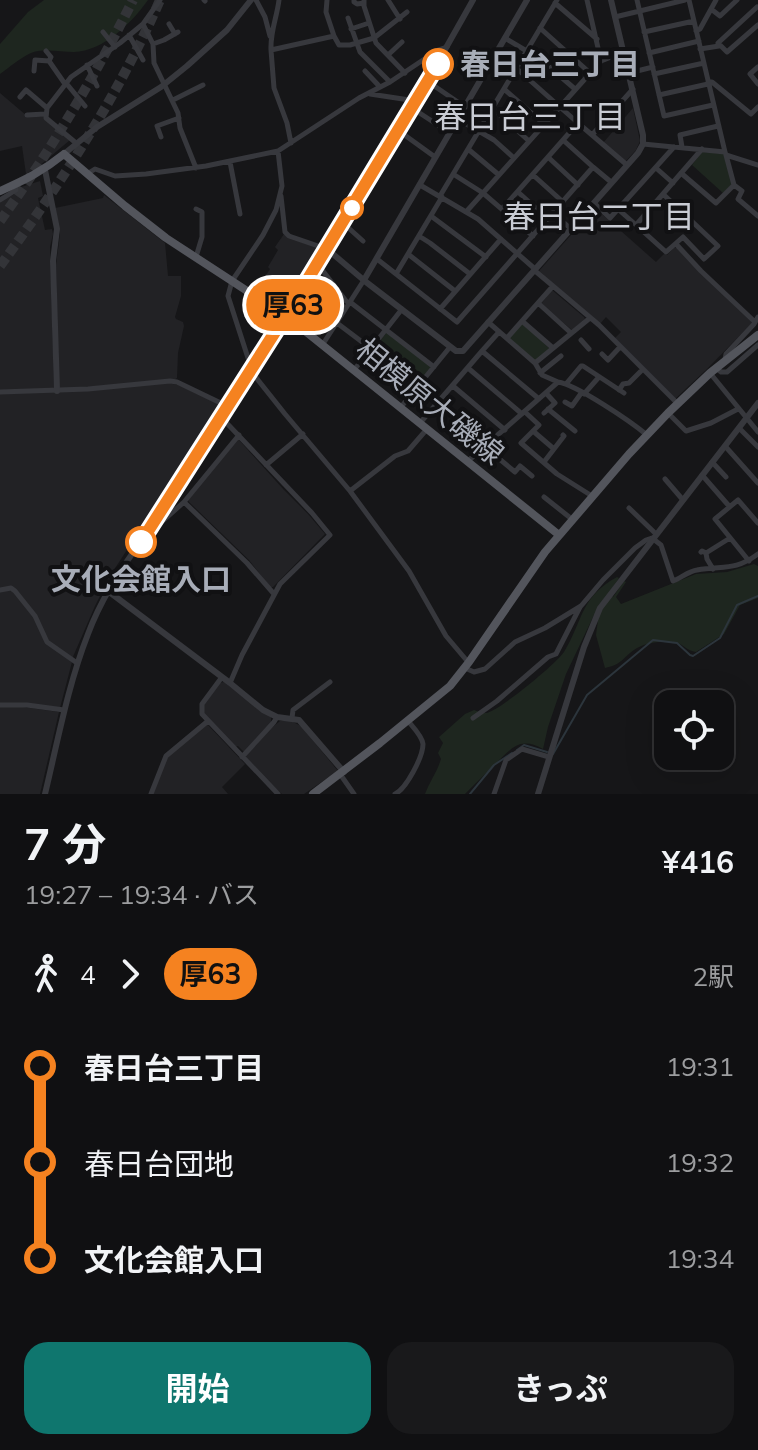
<!DOCTYPE html>
<html lang="ja">
<head>
<meta charset="utf-8">
<style>
  body { margin:0; font-family:Mulish,"Noto Sans JP",sans-serif; background:#19191b; color:#f1f3f6; height:100vh; display:flex; flex-direction:column; font-size:30px; white-space:nowrap }
  * { box-sizing:border-box; margin:0 }
  p { font-size:26px; color:#9c9d9f }
  .icon { flex:none; width:44px; height:44px; fill:none; stroke:currentColor; stroke-width:2; stroke-linecap:round; stroke-linejoin:round }
  .map { position:relative; height:794px; overflow:hidden }
  .sheet { display:flex; flex-direction:column; background:#101012; flex:1 }
  .sheet>* { flex:none }
  .badge { padding:0 16px; border-radius:26px; font-size:28px; line-height:52px }
  .buttons { position:absolute; left:654px; top:690px; display:grid; gap:16px }
  .buttons a { display:grid; place-items:center; width:80px; height:80px; border-radius:16px; background:#101012; box-shadow:0 8px 32px #0002,0 0 0 2px #303032; font-size:40px }
  .map>.badge { position:absolute; translate:-50% -50%; box-shadow:0 0 0 4px #fff }
  .legs { display:flex; align-items:center; gap:12px; height:88px; padding:0 24px; font-size:26px }
  .legs p { margin-inline-start:auto }
  .headline { display:flex; align-items:center; justify-content:space-between; height:136px; padding:0 24px }
  h1 { font-size:44px; font-weight:700; line-height:60px }
  .action { display:flex; gap:16px; margin-top:auto; padding:16px 24px }
  .action a { flex:1; height:92px; border-radius:24px; background:#0f766e; color:#fff; font-size:32px; font-weight:700; line-height:92px; text-align:center }
  .action a+a { background:#19191b; color:#f1f3f6 }
  ul { padding:0 24px; list-style:none }
  li { display:flex; align-items:center; gap:28px; height:96px; font-size:30px }
  li i { display:grid; place-items:center; width:12px; height:100%; margin:0 10px; background:currentColor }
  li i::after { content:''; width:20px; height:20px; margin:-10px; border:6px solid; border-radius:50%; background:#101012 }
  li p { margin-inline-start:auto }
  li:first-child i { background:linear-gradient(#0000 50%,currentColor 0) }
  li:last-child i { background:linear-gradient(currentColor 50%,#0000 0) }
  .map>svg:first-child { display:block }
  .built { fill:#222225 }
  .green { fill:#1e261f }
  .lines { fill:none; stroke-linecap:round; stroke-linejoin:round }
  .stream { stroke:#2c353c; stroke-width:2 }
  .motorway-tunnel { stroke:#333438; stroke-width:10; stroke-dasharray:10 5; stroke-linecap:butt }
  .minor { stroke:#37383d; stroke-width:5 }
  .tertiary { stroke:#37383d; stroke-width:6 }
  .primary { stroke:#53555c; stroke-width:8 }
  .line-1-casing { stroke:#fff; stroke-width:18 }
  .line-1 { stroke:#f58220; stroke-width:12 }
  .stop-1-dot { fill:#fff; stroke:#f58220; stroke-width:4 }
  .labels { text-anchor:middle; dominant-baseline:central; stroke-width:8; stroke-linejoin:round; paint-order:stroke }
  .stop-label { font-size:30px; font-weight:bold; fill:#a8adb8; stroke:#111113; text-anchor:start }
  .street-label { font-size:30px; fill:#a8adb8; stroke:#111113 }
  .neighbourhood-label { font-size:32px; fill:#c9ccd4; stroke:#111113 }
</style>
</head>
<body>
<div class="map">
<svg width="758" height="794" viewBox="0 0 758 794">
  <rect width="100%" height="100%" fill="#161618"/>
  <!-- built -->
  <path class="built" d="M0,93L27,116L44,117L70,140L38,167L26,174L22,146L0,151Z
    M633,108L640,141L636,150L625,162L603,143Z
    M40,181L43,196L38,198L45,230L52,229L53,234L50,247L54,387L53,389L0,390V201L19,192L21,187Z
    M104,195L165,243L168,276H181V296L175,317L176,319L183,322L184,326L178,353L177,378L174,380L61,389L59,387L56,265L60,234L55,208L103,198Z
    M595,208L656,262L665,253L667,255L674,248H677L751,321L752,323L706,370L675,399L614,339L621,332L606,317L600,324L539,271Z
    M284,234L320,249L286,307H282L266,297L273,285L264,278L270,269L268,267L278,250L275,247Z
    M552,290L584,317L585,319L572,330L541,304Z
    M168,383L178,385L221,405L110,576L95,606L72,659L49,642L16,590L0,588V394L91,390Z
    M237,440H239L284,490L308,514L325,534L273,587H270L249,560L189,502L188,500Z
    M13,590L34,618L45,642L72,662L60,708L0,703V591Z
    M224,682L271,717V723L244,752L238,746L235,747L203,714L204,704L219,683Z
    M0,707H23L59,712L40,794H0Z
    M280,721H291L301,726L338,771L304,794H282L276,789L244,758L270,729Z
    M206,725H208L245,764L222,787L228,794H153L167,756Z"/>
  <!-- green -->
  <path class="green" d="M44,0H148C132,23 103,51 74,52C61,52 42,48 31,53C20,58 10,67 0,74V44L28,12Z
    M702,152L724,154L732,184L723,193L692,165Z
    M523,323L550,349L535,362L509,338Z
    M387,332L431,367L418,383L373,350Z
    M754,564L758,566V598L740,605L724,634L696,652C687,651 682,643 674,642C661,641 648,642 637,648C624,656 622,665 605,668L596,635L598,620L594,615L566,674L548,727L543,749C518,735 510,751 493,766C484,775 474,785 465,794H425C430,781 437,772 441,759L438,753L443,743L439,737L465,714L474,710C477,711 482,713 486,713C498,712 557,663 564,652C583,621 580,597 617,577L619,578L609,593L613,597L624,581L626,582L616,597L621,604L696,574L727,572Z"/>
  <g class="lines">
    <!-- stream -->
    <path class="stream" d="M517,750L524,745L547,752
      M553,754L587,695L653,640L677,643L690,655L693,656L720,638L737,605L758,596
      M470,794L494,765L512,753"/>
    <!-- motorway-tunnel -->
    <path class="motorway-tunnel" d="M0,221C51,150 94,78 133,0
      M0,266C63,180 117,98 160,0"/>
    <!-- minor -->
    <path class="minor" d="M204,0L205,1
      M256,0L265,17L270,36
      M279,0C277,17 270,32 271,50L334,36L339,45H350L374,38L407,12
      M327,0L326,12L334,36
      M354,0V2L357,4L364,3
      M364,0V6L376,43L405,73
      M388,0L400,19
      M587,0L601,61
      M637,0L664,116L713,105
      M689,0L725,152
      M555,3L597,39
      M757,7L718,43L727,52L758,25
      M711,9L720,16L737,0
      M615,17L685,0
      M348,18L360,52L390,82
      M143,24L153,44L154,63L178,113L180,128L196,168
      M169,24L175,34
      M540,28L590,73
      M351,29L369,23
      M696,31L700,29L716,0
      M103,32L115,47
      M644,32L694,21
      M129,35L143,60
      M505,38L540,59L575,89
      M153,44L164,40L178,32
      M700,49L719,46
      M271,50L274,88L287,123L291,143
      M46,51L51,57L49,61
      M649,53L699,41
      M388,55L402,42
      M87,65L97,86
      M758,67L750,74L758,84
      M34,71L35,60L49,61L65,84
      M365,71L380,87
      M629,73L653,67
      M654,74L704,63
      M427,81L465,107
      M708,82H712L751,114L758,107
      M66,83L85,106
      M504,89L544,124
      M370,94L416,101
      M659,95L708,84
      M20,97L26,90L47,108
      M173,100L203,85
      M412,108L450,133
      M492,108L529,141
      M27,115L45,114
      M458,119L494,140L514,158
      M578,123L627,165
      M399,131L435,157
      M592,135L633,89
      M161,137L157,126L179,118
      M563,140L593,167
      M76,143L46,118L47,108L71,77L120,43L143,24L160,0
      M643,144L725,152L726,155L758,165
      M682,147L680,135L718,126
      M468,149L499,175
      M278,151L282,186L276,210L263,235L232,281L228,296L248,358L252,365L250,370L285,414L350,491L395,456L408,451L427,429
      M549,158L578,185
      M230,162L240,214
      M656,168L673,183
      M681,173L716,203L734,185L726,155
      M87,174L95,169L115,176L146,174L206,166L278,151L359,98L390,82L438,50L447,47
      M453,174L483,193L533,236
      M533,175L563,202
      M420,185L478,219L535,269
      M734,185L742,191L738,199L758,216
      M518,192L548,219
      M663,194L718,246L704,259L683,237L666,252L636,225L702,149
      M281,196L285,232L289,236L327,249
      M440,196L557,0
      M0,200L16,190L15,184
      M594,203L610,218L674,147
      M502,209L578,123L516,68
      M619,210L636,225
      M466,212L601,61L624,52
      M553,213L571,229
      M431,216L486,257
      M343,223L363,241
      M419,236L430,243L470,274
      M676,244L701,271L755,322
      M408,254L455,291
      M196,257L202,237V212L196,209
      M377,259L457,322L593,167L611,182
      M534,270L553,286
      M323,271L346,301
      M396,274L442,197
      M311,288L334,320
      M350,302L434,367
      M538,303L571,333
      M440,309L501,239
      M522,321L553,348
      M488,322L535,363L590,318
      M337,323L419,385L450,347
      M507,338L553,286L599,325L678,404
      M581,340L589,349
      M323,344L364,280
      M482,351L499,332
      M602,354L608,360L620,347
      M725,359L726,354L754,324L758,317
      M468,368L522,414
      M716,368L721,372H727L758,345
      M354,370L402,309
      M540,373L561,356
      M710,373L758,432
      M558,382C577,385 630,421 647,435
      M566,384L581,366H583L624,393
      M453,386L505,430
      M619,390L623,384L629,383L643,369
      M0,392L88,389L170,381L177,382L227,406
      M584,394L599,377
      M565,402L572,406L582,392
      M438,403L487,445
      M401,407L419,385
      M548,409L575,431
      M525,412L539,425L521,443L557,474L592,496
      M544,413L555,403L546,393
      M668,413L686,431L711,423L738,409
      M220,416L312,513L330,535L280,584L242,655L230,683
      M420,423L482,351L539,399
      M739,428L758,447
      M533,431L554,449L544,462
      M725,446L758,483
      M485,447L515,472L520,466L532,476
      M554,449L564,436L563,435
      M468,461L558,382L542,375L535,363
      M712,462L726,477
      M266,465L303,434
      M702,475L729,506
      M665,479L683,500
      M350,491L409,571L446,636L468,662
      M544,497L573,520
      M184,502L239,435
      M629,508L656,534
      M147,535L184,502L247,563L274,594
      M701,552L702,551L706,553L707,559L713,569
      M706,553L730,538
      M749,561L715,519L738,500L758,523
      M0,590L11,588L15,591L35,616L47,642L77,663
      M465,668L474,672L485,669L515,642L545,628L581,606L603,580L635,548L646,540L652,538L661,545L673,581C681,578 689,571 697,570C722,565 734,572 758,554
      M222,677L202,704V714L278,794
      M0,705H27L64,710
      M292,718L293,710L330,682
      M473,718L497,701L548,657L556,654L580,607
      M242,757L274,722L277,717
      M340,774L354,794
      M151,794L166,756L208,721
      M395,794C406,789 423,757 423,744C422,736 413,727 408,721
      M494,794L506,760L522,749L549,757"/>
    <!-- tertiary -->
    <path class="tertiary" d="M64,154L97,127L161,87L187,66L227,30L251,0
      M45,170L57,229L53,261L57,391
      M327,249L366,282L456,351H463L638,153L643,144V135L611,0
      M364,280L527,0
      M108,591L230,683L263,710L277,717L299,720L344,772
      M45,794C58,740 68,685 88,634C101,599 121,568 143,539L318,264L399,131L473,0
      M538,794L584,647L600,608L758,403"/>
    <!-- primary -->
    <path class="primary" d="M0,191C25,180 43,171 64,154L125,206L166,238L290,319L559,535
      M313,794L380,743L450,686L469,662L545,552L629,454L668,413L710,373L758,335"/>
  </g>
  <g class="lines">
    <!-- line-1 casing -->
    <g class="line-1-casing">
      <path id="line-1" d="M141,542L291,307L438,64"/>
    </g>
    <!-- line-1 -->
    <use href="#line-1" class="line-1"/>
  </g>
  <!-- markers -->
  <g class="stop-1-dot">
    <circle cx="438" cy="64" r="14"/>
    <circle cx="352" cy="208" r="10"/>
    <circle cx="141" cy="542" r="14"/>
  </g>
  <g class="labels">
    <!-- stop labels -->
    <g class="stop-label">
      <text x="460" y="64">春日台三丁目</text>
      <text x="141" y="579" text-anchor="middle">文化会館入口</text>
    </g>
    <!-- street labels -->
    <g class="street-label">
      <text transform="translate(430 401) rotate(39)">相模原大磯線</text>
    </g>
    <!-- neighbourhood labels -->
    <g class="neighbourhood-label">
      <text x="530" y="116">春日台三丁目</text>
      <text x="599" y="216">春日台二丁目</text>
    </g>
  </g>
</svg>
<div class="buttons">
<a><svg class="icon" aria-label="locate" viewBox="0 0 24 24"><circle cx="12" cy="12" r="6"/><path d="M12 2v4M12 18v4M2 12h4M18 12h4"/></svg></a>
</div>
<b class="badge" style="left:293px;top:305px;background:#f58220;color:#111">厚63</b>
</div>
<section class="sheet">
<div class="headline"><div><h1>7 分</h1><p>19:27 – 19:34 · バス</p></div><b>¥416</b></div>
<div class="legs"><svg class="icon" aria-label="walk" viewBox="0 0 24 24"><circle cx="13" cy="4" r="2"/><path d="M13 8l-2 6 4 7M11 14l-3 7M7 12l3-4h3l4 4"/></svg>4<svg class="icon" aria-label="forward" viewBox="0 0 24 24"><path d="M9 5l7 7-7 7"/></svg><b class="badge" style="background:#f58220;color:#111">厚63</b><p>2駅</p></div>
<ul>
<li><i style="color:#f58220"></i><b>春日台三丁目</b><p>19:31</p></li>
<li><i style="color:#f58220"></i><span>春日台団地</span><p>19:32</p></li>
<li><i style="color:#f58220"></i><b>文化会館入口</b><p>19:34</p></li>
</ul>
<div class="action"><a>開始</a><a>きっぷ</a></div>
</section>
</body>
</html>
